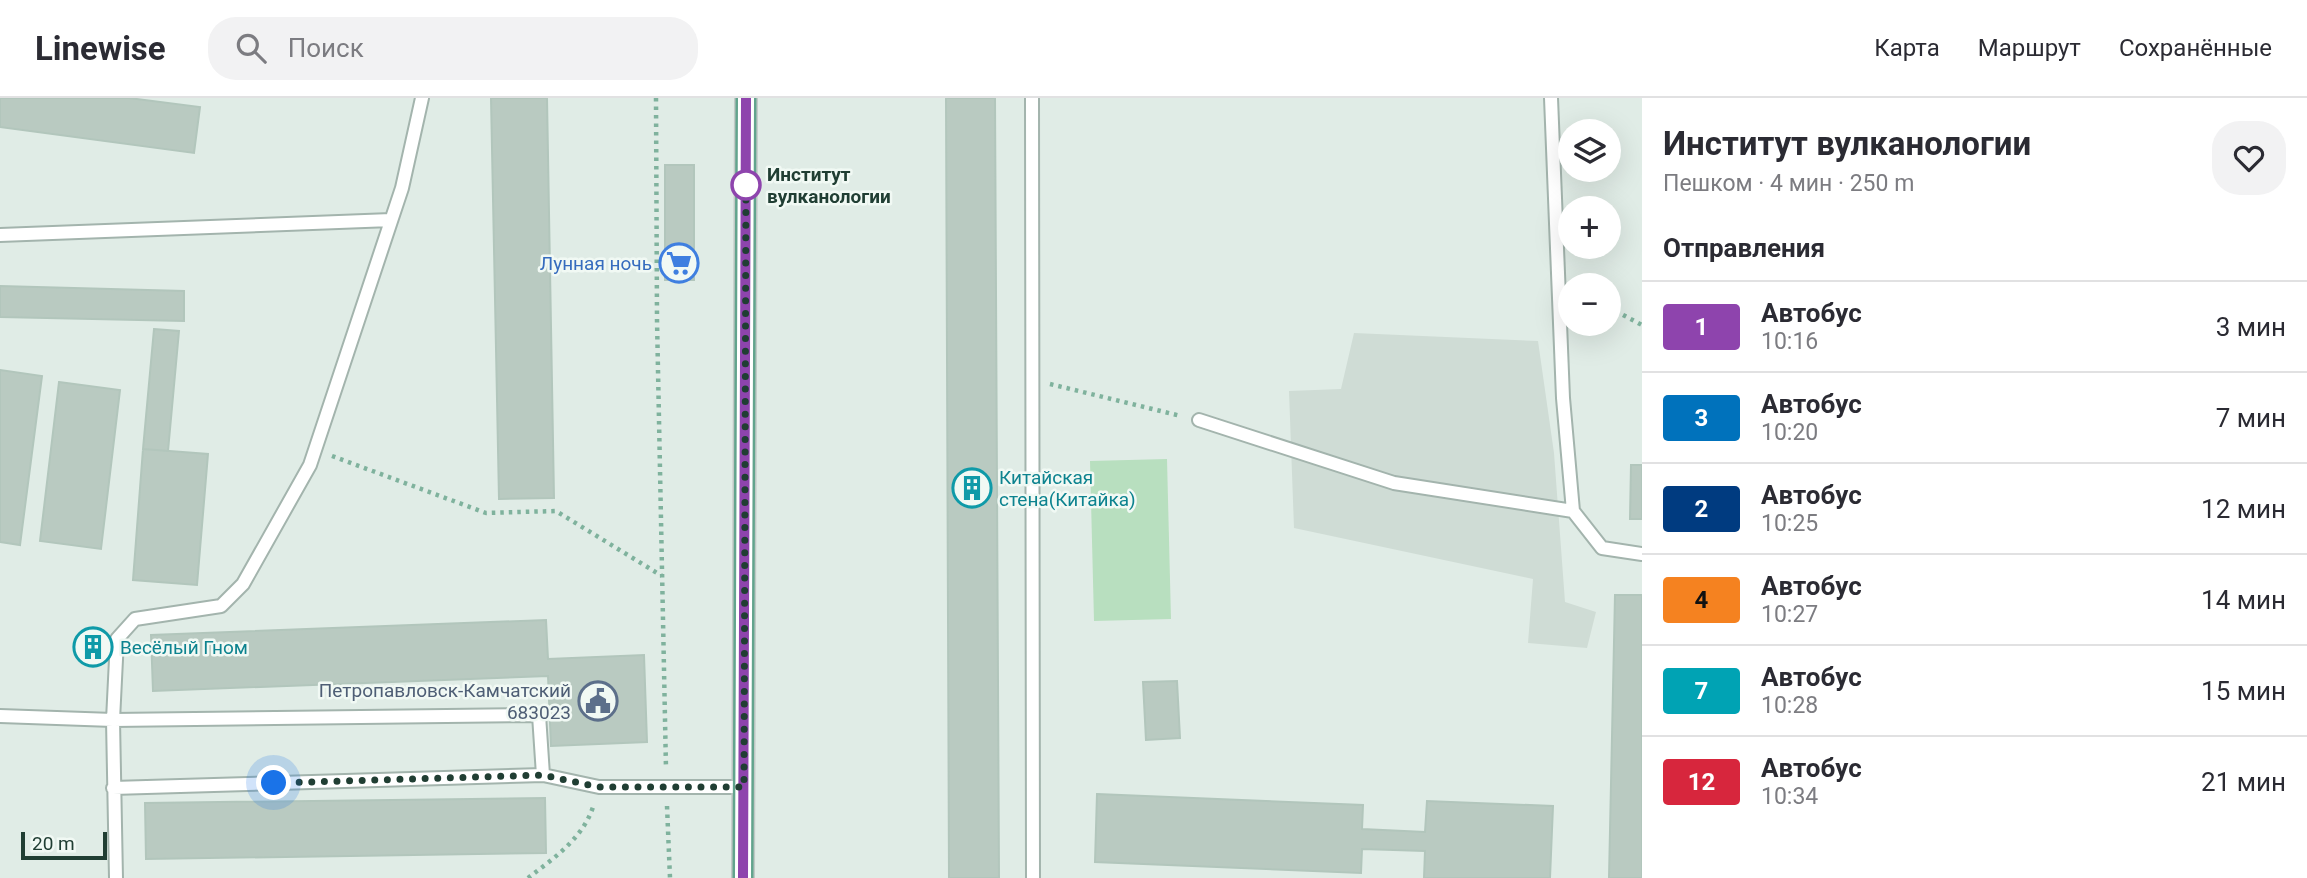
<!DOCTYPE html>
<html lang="ru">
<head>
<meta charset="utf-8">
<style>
  body { margin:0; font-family:Roboto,sans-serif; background:#f2f2f3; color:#2b2b33; height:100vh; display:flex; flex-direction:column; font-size:26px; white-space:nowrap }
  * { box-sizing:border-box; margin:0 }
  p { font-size:23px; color:#7c7c81 }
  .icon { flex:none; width:38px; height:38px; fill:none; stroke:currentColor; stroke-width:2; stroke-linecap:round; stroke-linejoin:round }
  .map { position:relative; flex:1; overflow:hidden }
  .sheet { display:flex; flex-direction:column; background:#fff; width:665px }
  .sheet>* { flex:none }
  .badge { padding:0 14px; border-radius:5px; font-size:24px; line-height:46px }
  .fabs { position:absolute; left:1558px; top:21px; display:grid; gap:14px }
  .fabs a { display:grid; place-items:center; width:63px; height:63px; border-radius:50%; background:#fff; box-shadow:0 7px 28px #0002; font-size:35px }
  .scale { position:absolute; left:21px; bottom:18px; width:86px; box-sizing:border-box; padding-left:7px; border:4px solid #203e33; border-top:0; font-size:19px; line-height:24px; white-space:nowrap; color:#203e33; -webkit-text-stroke:5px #f1f9f4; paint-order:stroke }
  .you { position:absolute; width:35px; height:35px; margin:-18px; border:5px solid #fff; border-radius:50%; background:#1a73e8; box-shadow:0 0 0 10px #1a73e833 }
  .map>.badge { position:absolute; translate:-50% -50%; box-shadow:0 0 0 4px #fff }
  h2 { padding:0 21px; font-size:26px; line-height:63px }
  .round { display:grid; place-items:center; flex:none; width:74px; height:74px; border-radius:28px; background:#f2f2f3 }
  .headline { display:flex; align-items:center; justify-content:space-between; height:119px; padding:0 21px }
  h1 { font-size:33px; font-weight:700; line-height:52px }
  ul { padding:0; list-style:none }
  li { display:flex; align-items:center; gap:21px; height:91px; padding:0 21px; border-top:2px solid #e1e1e2 }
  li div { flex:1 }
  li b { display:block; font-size:26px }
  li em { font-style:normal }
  li .badge { min-width:77px; font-weight:700; text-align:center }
  header { display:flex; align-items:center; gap:42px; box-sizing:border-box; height:98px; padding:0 35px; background:#fff; border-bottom:2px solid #e1e1e2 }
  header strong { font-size:33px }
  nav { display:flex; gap:38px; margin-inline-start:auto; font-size:24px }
  .search { width:490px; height:63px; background:#f2f2f3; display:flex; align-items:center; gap:18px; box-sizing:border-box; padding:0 24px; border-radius:28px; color:#7c7c81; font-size:26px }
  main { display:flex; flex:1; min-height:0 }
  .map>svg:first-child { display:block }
  .built { fill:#cfdcd5 }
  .green { fill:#b8dfbf }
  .building { fill:#b9cac1; stroke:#b2c6bc; stroke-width:2 }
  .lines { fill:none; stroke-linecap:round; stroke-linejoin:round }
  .service-casing { stroke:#a3b4ad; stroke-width:16 }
  .primary-casing { stroke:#c1c9c6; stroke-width:24 }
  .path { stroke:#7fb29d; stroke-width:4.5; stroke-dasharray:3.5 5; stroke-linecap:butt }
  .service { stroke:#fff; stroke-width:12 }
  .primary { stroke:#62a48d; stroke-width:21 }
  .line-casing { stroke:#fff; stroke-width:16 }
  .line { stroke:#8e44ad; stroke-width:10 }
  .walk { stroke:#203e33; stroke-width:7; stroke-dasharray:0 12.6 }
  .stop-dot { fill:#fff; stroke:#8e44ad; stroke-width:3.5 }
  .labels { text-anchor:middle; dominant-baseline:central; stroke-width:5; stroke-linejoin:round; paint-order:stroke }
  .stop-label { font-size:19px; font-weight:bold; fill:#203e33; stroke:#f1f9f4; text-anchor:start }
  .shop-label { font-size:19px; fill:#366cbe; stroke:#f1f9f4; text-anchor:end }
  .culture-label { font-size:19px; fill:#0d838f; stroke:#f1f9f4; text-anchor:start }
  .service-label { font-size:19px; fill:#4e5e75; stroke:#f1f9f4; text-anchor:end }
</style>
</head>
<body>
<header>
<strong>Linewise</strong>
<div class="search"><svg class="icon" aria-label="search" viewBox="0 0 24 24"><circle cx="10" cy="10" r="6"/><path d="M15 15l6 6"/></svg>Поиск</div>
<nav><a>Карта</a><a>Маршрут</a><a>Сохранённые</a></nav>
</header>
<main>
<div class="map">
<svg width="1642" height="780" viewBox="0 0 1642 780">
  <rect width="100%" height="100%" fill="#e0ece6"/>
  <!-- built -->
  <path class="built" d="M1354,235L1538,243L1554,355L1565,504L1596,514L1587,550L1528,545L1533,481L1294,430L1289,293L1341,291Z"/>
  <!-- green -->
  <path class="green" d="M1167,361L1171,521L1094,523L1090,363Z"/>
  <!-- building -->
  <path class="building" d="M0,0H129L200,9L194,55L0,29Z
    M491,0H547L554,400L499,401Z
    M946,0H995L999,780H949Z
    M665,67H694V182H665Z
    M0,188L184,193V223L0,219Z
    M154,231L179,233L168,353L143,351Z
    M0,272L42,278L20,447L0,444Z
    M59,284L120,292L101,451L40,443Z
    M143,351L208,356L197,487L133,482Z
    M1631,367H1642V421H1630Z
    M1615,497H1642V780H1609Z
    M546,522L548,561L644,557L647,644L551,648L548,578L153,593L151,537Z
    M80,540H106L105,557L80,558Z
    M1177,583L1180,640L1146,642L1143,584Z
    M1097,696L1363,707L1362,731L1425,734L1427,703L1553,708L1550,780H1424L1425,753L1362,751L1361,775L1095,764Z
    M545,700L546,755L146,761L145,705Z"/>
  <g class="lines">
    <!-- service casing -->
    <g class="service-casing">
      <path id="service" d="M1032,0L1033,780
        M1551,0L1563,300L1573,413L1602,450L1642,456
        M0,137L391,122
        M1199,322L1394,385L1573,413
        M0,618L113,622L539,617L543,677L599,689H744
        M113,690L543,677
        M116,780L113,622L117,541L135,521L221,508L243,486L310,367L402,90L422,0"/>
    </g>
    <!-- primary casing -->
    <g class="primary-casing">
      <path id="primary" d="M743,780L746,0"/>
    </g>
    <!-- path -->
    <path class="path" d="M656,0L657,222L666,671
      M1608,209L1642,227
      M1050,286L1181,318
      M332,358L486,415L556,413L662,478
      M667,708L670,780
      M528,780C554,760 584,740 594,706"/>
    <!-- service -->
    <use href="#service" class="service"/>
    <!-- primary -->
    <use href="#primary" class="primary"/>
  </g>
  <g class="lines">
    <!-- line casing -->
    <g class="line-casing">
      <path id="line" d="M743,780L746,0"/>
    </g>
    <!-- line -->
    <use href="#line" class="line"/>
    <!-- walk -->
    <path class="walk" d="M274,685L543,677L598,689H744L746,83V87"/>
  </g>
  <!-- icons -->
  <defs>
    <g id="supermarket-ring" transform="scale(2.0125)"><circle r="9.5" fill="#f1f9f4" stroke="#3f7fe0" stroke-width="1.5"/><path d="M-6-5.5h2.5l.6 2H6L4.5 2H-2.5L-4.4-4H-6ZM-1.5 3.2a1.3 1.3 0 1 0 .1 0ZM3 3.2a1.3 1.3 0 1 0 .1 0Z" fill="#3f7fe0"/></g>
    <g id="building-ring" transform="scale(2.0125)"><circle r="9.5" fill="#f1f9f4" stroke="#0f9aa8" stroke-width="1.5"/><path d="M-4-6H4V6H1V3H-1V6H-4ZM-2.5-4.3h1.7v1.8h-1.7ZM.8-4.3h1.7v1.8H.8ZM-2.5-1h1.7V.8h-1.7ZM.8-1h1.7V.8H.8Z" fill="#0f9aa8"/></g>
    <g id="civic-ring" transform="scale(2.0125)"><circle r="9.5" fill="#f1f9f4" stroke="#5c6f8a" stroke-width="1.5"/><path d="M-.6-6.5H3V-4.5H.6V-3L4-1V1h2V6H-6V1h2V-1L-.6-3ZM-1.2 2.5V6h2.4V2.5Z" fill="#5c6f8a"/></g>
  </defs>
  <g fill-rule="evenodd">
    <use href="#supermarket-ring" x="679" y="165"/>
    <use href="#building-ring" x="972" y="390"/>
    <use href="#building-ring" x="93" y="549"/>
    <use href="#civic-ring" x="598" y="603"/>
  </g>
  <!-- markers -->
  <circle class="stop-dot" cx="746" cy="87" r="14"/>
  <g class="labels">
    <!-- stop labels -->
    <g class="stop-label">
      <text x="767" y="76">Институт<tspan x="767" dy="22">вулканологии</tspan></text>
    </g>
    <!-- shop labels -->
    <g class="shop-label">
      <text x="652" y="165">Лунная ночь</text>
    </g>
    <!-- culture labels -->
    <g class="culture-label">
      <text x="999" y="379">Китайская<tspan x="999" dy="22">стена(Китайка)</tspan></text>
      <text x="120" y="549">Весёлый Гном</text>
    </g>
    <!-- service labels -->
    <g class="service-label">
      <text x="571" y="592">Петропавловск-Камчатский<tspan x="571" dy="22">683023</tspan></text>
    </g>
  </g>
</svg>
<div class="fabs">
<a><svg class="icon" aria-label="layers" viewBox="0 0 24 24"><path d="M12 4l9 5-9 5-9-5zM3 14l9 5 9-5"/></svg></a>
<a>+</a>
<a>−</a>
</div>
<div class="scale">20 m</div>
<div class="you" style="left:274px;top:685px"></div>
</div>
<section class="sheet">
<div class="headline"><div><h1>Институт вулканологии</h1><p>Пешком · 4 мин · 250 m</p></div><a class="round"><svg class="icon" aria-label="heart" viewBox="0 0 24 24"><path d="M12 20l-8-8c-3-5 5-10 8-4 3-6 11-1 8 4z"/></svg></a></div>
<h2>Отправления</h2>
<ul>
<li><span class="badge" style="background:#8e44ad;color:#fff">1</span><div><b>Автобус</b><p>10:16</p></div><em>3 мин</em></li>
<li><span class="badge" style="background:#0072bc;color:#fff">3</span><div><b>Автобус</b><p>10:20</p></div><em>7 мин</em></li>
<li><span class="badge" style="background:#003b80;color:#fff">2</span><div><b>Автобус</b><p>10:25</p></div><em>12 мин</em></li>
<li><span class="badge" style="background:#f58220;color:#111">4</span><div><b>Автобус</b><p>10:27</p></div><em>14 мин</em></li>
<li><span class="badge" style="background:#00a3b4;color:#fff">7</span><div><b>Автобус</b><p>10:28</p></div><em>15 мин</em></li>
<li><span class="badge" style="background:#d7263d;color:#fff">12</span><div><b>Автобус</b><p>10:34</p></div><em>21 мин</em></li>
</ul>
</section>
</main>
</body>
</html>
